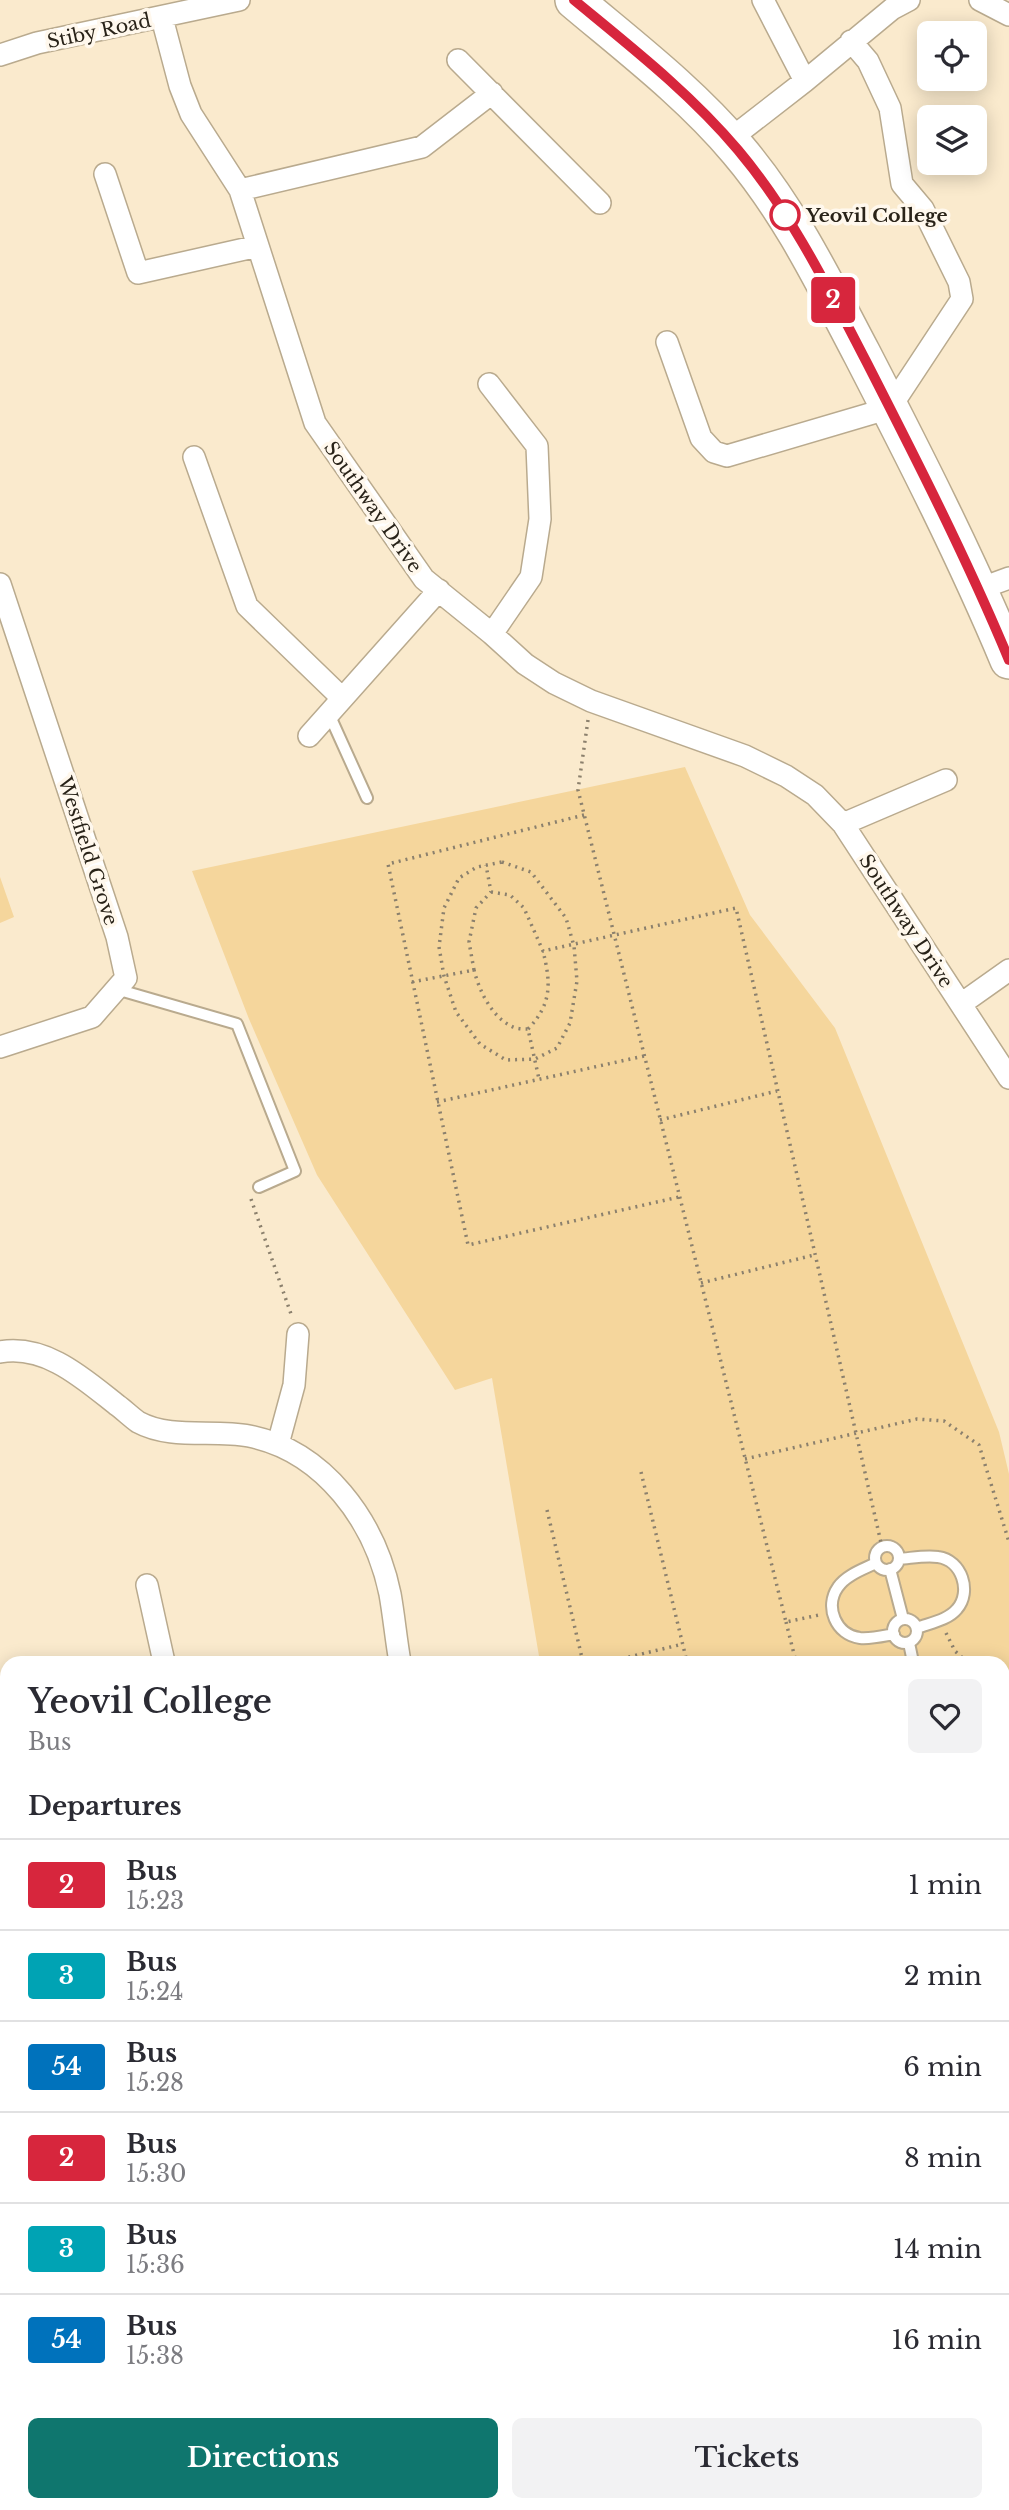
<!DOCTYPE html>
<html lang="en">
<head>
<meta charset="utf-8">
<style>
  body { margin:0; font-family:"Libre Baskerville",serif; background:#f2f2f3; color:#2b2b33; height:100vh; display:flex; flex-direction:column; font-size:26px; white-space:nowrap }
  * { box-sizing:border-box; margin:0 }
  p { font-size:23px; color:#7c7c81 }
  .icon { flex:none; width:38px; height:38px; fill:none; stroke:currentColor; stroke-width:2; stroke-linecap:round; stroke-linejoin:round }
  .map { position:relative; flex:1; overflow:hidden }
  .drawer { position:absolute; left:0px; top:1656px; width:1010px; height:856px; display:flex; flex-direction:column; background:#fff; border-radius:21px 21px 0 0; box-shadow:0 4px 18px #0003 }
  .drawer>* { flex:none }
  .badge { padding:0 14px; border-radius:5px; font-size:24px; line-height:46px }
  .controls { position:absolute; left:917px; top:21px; display:grid; gap:14px }
  .controls a { display:grid; place-items:center; width:70px; height:70px; border-radius:10px; background:#fff; box-shadow:0 4px 18px #0003; font-size:35px }
  .map>.badge { position:absolute; translate:-50% -50%; box-shadow:0 0 0 4px #fff }
  h2 { padding:0 28px; font-size:26px; line-height:63px }
  .round { display:grid; place-items:center; flex:none; width:74px; height:74px; border-radius:10px; background:#f2f2f3 }
  .summary { display:flex; align-items:center; justify-content:space-between; height:119px; padding:0 28px }
  h1 { font-size:33px; font-weight:600; line-height:52px }
  .button { display:flex; gap:14px; margin-top:auto; padding:14px 28px }
  .button a { flex:1; height:80px; border-radius:10px; background:#0f766e; color:#fff; font-size:28px; font-weight:600; line-height:80px; text-align:center }
  .button a+a { background:#f2f2f3; color:#2b2b33 }
  ul { padding:0; list-style:none }
  li { display:flex; align-items:center; gap:21px; height:91px; padding:0 28px; border-top:2px solid #e1e1e2 }
  li div { flex:1 }
  li b { display:block; font-size:26px }
  li em { font-style:normal }
  li .badge { min-width:77px; font-weight:700; text-align:center }
  .map>svg:first-child { display:block }
  .green { fill:#f5d69c }
  .lines { fill:none; stroke-linecap:round; stroke-linejoin:round }
  .service-casing { stroke:#b9aa8e; stroke-width:14 }
  .minor-casing { stroke:#b9aa8e; stroke-width:24 }
  .tertiary-casing { stroke:#b9aa8e; stroke-width:30 }
  .trunk-casing { stroke:#b9aa8e; stroke-width:40 }
  .path { stroke:#8b806d; stroke-width:3.5; stroke-dasharray:2 5; stroke-linecap:butt }
  .service { stroke:#fff; stroke-width:10 }
  .minor { stroke:#fff; stroke-width:21 }
  .tertiary { stroke:#fff; stroke-width:26 }
  .trunk { stroke:#fff; stroke-width:37 }
  .line-casing { stroke:#fff; stroke-width:16 }
  .line { stroke:#d7263d; stroke-width:10 }
  .stop-dot { fill:#fff; stroke:#d7263d; stroke-width:3.5 }
  .labels { text-anchor:middle; dominant-baseline:central; stroke-width:7; stroke-linejoin:round; paint-order:stroke }
  .street-label { font-size:19px; fill:#292319; stroke:#fff8ed }
  .stop-label { font-size:19px; font-weight:bold; fill:#292319; stroke:#fff8ed; text-anchor:start }
</style>
</head>
<body>
<div class="map">
<svg width="1009" height="2510" viewBox="0 0 1009 2510">
  <rect width="100%" height="100%" fill="#faeacd"/>
  <!-- green -->
  <path class="green" d="M685,767L750,915L835,1028L999,1432L1009,1474V1873H1003V1662H540L492,1378L455,1390L317,1175L249,1019L192,871Z
    M0,877L14,917L0,923Z"/>
  <g class="lines">
    <!-- service casing -->
    <g class="service-casing">
      <path id="service" d="M329,714L367,798
        M116,989L237,1024L295,1171L259,1187
        M875 1558a12 12 0 1 1 24 0a12 12 0 1 1-24 0Z
        M899,1559C912,1558 926,1555 938,1557C962,1560 972,1592 957,1609C948,1620 930,1623 917,1628
        M876,1563C864,1569 846,1575 838,1587C824,1607 836,1635 860,1638C871,1639 883,1636 894,1634
        M890,1569L903,1619
        M893 1631a12 12 0 1 1 24 0a12 12 0 1 1-24 0Z
        M909,1643L913,1662
        M2,1748L3,1686
        M0,2131L7,2130"/>
    </g>
    <!-- minor casing -->
    <g class="minor-casing">
      <path id="minor" d="M980,0L1009,15
        M162,18L180,86L191,114L240,190L315,423L424,579L492,634L525,664L554,683L591,701L745,756L786,776L815,795L843,824L1009,1078
        M0,55L37,43L239,0
        M458,60L600,203
        M805,81L892,9L909,0
        M729,140L805,81L763,0
        M105,174L138,273L258,246
        M240,190L422,147L492,93
        M667,342L701,438L714,452L727,456L890,408L962,299L959,282L923,209L902,184L890,108L868,61L851,41
        M489,384L537,446L540,519L531,577L492,634
        M194,457L247,606L342,698
        M0,584L117,937L126,978L92,1017L0,1047
        M979,589L1009,578
        M309,736L439,590
        M843,824L946,780
        M961,1004L1009,970
        M0,1352C46,1344 84,1379 117,1405C124,1410 131,1417 138,1422C171,1440 213,1429 249,1436C324,1451 375,1521 390,1594C394,1616 396,1640 400,1662
        M278,1444L294,1385L298,1334
        M147,1585L164,1662
        M1003,2053L1009,2082
        M287,2504L288,2510
        M785,2510L844,2505L882,2510"/>
    </g>
    <!-- tertiary casing -->
    <g class="tertiary-casing">
      <path id="tertiary" d="M1003,1915H1009
        M0,1952H7"/>
    </g>
    <!-- trunk casing -->
    <g class="trunk-casing">
      <path id="trunk" d="M574,0C631,48 690,93 738,150C790,211 825,284 862,354C914,455 965,555 1009,660"/>
    </g>
    <!-- path -->
    <path class="path" d="M588,720L578,790L786,1622L819,1615
      M584,815L388,864L468,1245L679,1197
      M502,862L531,872L566,918L574,946L577,981L570,1023L557,1048L535,1059L506,1060L480,1044L456,1012L444,976L439,947L444,908L459,878L477,867Z
      M491,892L510,895L524,908L543,951L736,908L882,1547
      M474,970L469,942L476,908L491,892L486,865
      M412,982L474,970C479,990 491,1016 511,1026C516,1029 523,1029 528,1029L539,1079
      M528,1029C552,1004 551,983 543,951
      M437,1102L644,1056
      M660,1120L777,1091
      M251,1199L291,1314
      M701,1283L814,1255
      M745,1459L917,1419L944,1421L979,1445L1009,1542
      M641,1472L687,1662
      M547,1510L583,1662
      M786,1622L796,1662
      M946,1633L955,1651L967,1662
      M608,1662L683,1644
      M1003,1681L1009,1684
      M1003,1795L1009,1779
      M1003,1829L1009,1827"/>
    <!-- service -->
    <use href="#service" class="service"/>
    <!-- minor -->
    <use href="#minor" class="minor"/>
    <!-- tertiary -->
    <use href="#tertiary" class="tertiary"/>
    <!-- trunk -->
    <use href="#trunk" class="trunk"/>
  </g>
  <g class="lines">
    <!-- line casing -->
    <g class="line-casing">
      <path id="line" d="M574,0C631,47 690,93 738,150C792,214 829,290 867,363C917,461 967,559 1009,660"/>
    </g>
    <!-- line -->
    <use href="#line" class="line"/>
  </g>
  <!-- markers -->
  <circle class="stop-dot" cx="785" cy="215" r="14"/>
  <g class="labels">
    <!-- street labels -->
    <g class="street-label">
      <text transform="translate(99 31) rotate(-12)">Stiby Road</text>
      <text transform="translate(373 507) rotate(55)">Southway Drive</text>
      <text transform="translate(88 851) rotate(72)">Westfield Grove</text>
      <text transform="translate(906 921) rotate(57)">Southway Drive</text>
    </g>
    <!-- stop labels -->
    <g class="stop-label">
      <text x="806" y="215">Yeovil College</text>
    </g>
  </g>
</svg>
<div class="controls">
<a><svg class="icon" aria-label="locate" viewBox="0 0 24 24"><circle cx="12" cy="12" r="6"/><path d="M12 2v4M12 18v4M2 12h4M18 12h4"/></svg></a>
<a><svg class="icon" aria-label="layers" viewBox="0 0 24 24"><path d="M12 4l9 5-9 5-9-5zM3 14l9 5 9-5"/></svg></a>
</div>
<b class="badge" style="left:833px;top:300px;background:#d7263d;color:#fff">2</b>
<section class="drawer">
<div class="summary"><div><h1>Yeovil College</h1><p>Bus</p></div><a class="round"><svg class="icon" aria-label="heart" viewBox="0 0 24 24"><path d="M12 20l-8-8c-3-5 5-10 8-4 3-6 11-1 8 4z"/></svg></a></div>
<h2>Departures</h2>
<ul>
<li><span class="badge" style="background:#d7263d;color:#fff">2</span><div><b>Bus</b><p>15:23</p></div><em>1 min</em></li>
<li><span class="badge" style="background:#00a3b4;color:#fff">3</span><div><b>Bus</b><p>15:24</p></div><em>2 min</em></li>
<li><span class="badge" style="background:#0072bc;color:#fff">54</span><div><b>Bus</b><p>15:28</p></div><em>6 min</em></li>
<li><span class="badge" style="background:#d7263d;color:#fff">2</span><div><b>Bus</b><p>15:30</p></div><em>8 min</em></li>
<li><span class="badge" style="background:#00a3b4;color:#fff">3</span><div><b>Bus</b><p>15:36</p></div><em>14 min</em></li>
<li><span class="badge" style="background:#0072bc;color:#fff">54</span><div><b>Bus</b><p>15:38</p></div><em>16 min</em></li>
</ul>
<div class="button"><a>Directions</a><a>Tickets</a></div>
</section>
</div>
</body>
</html>
